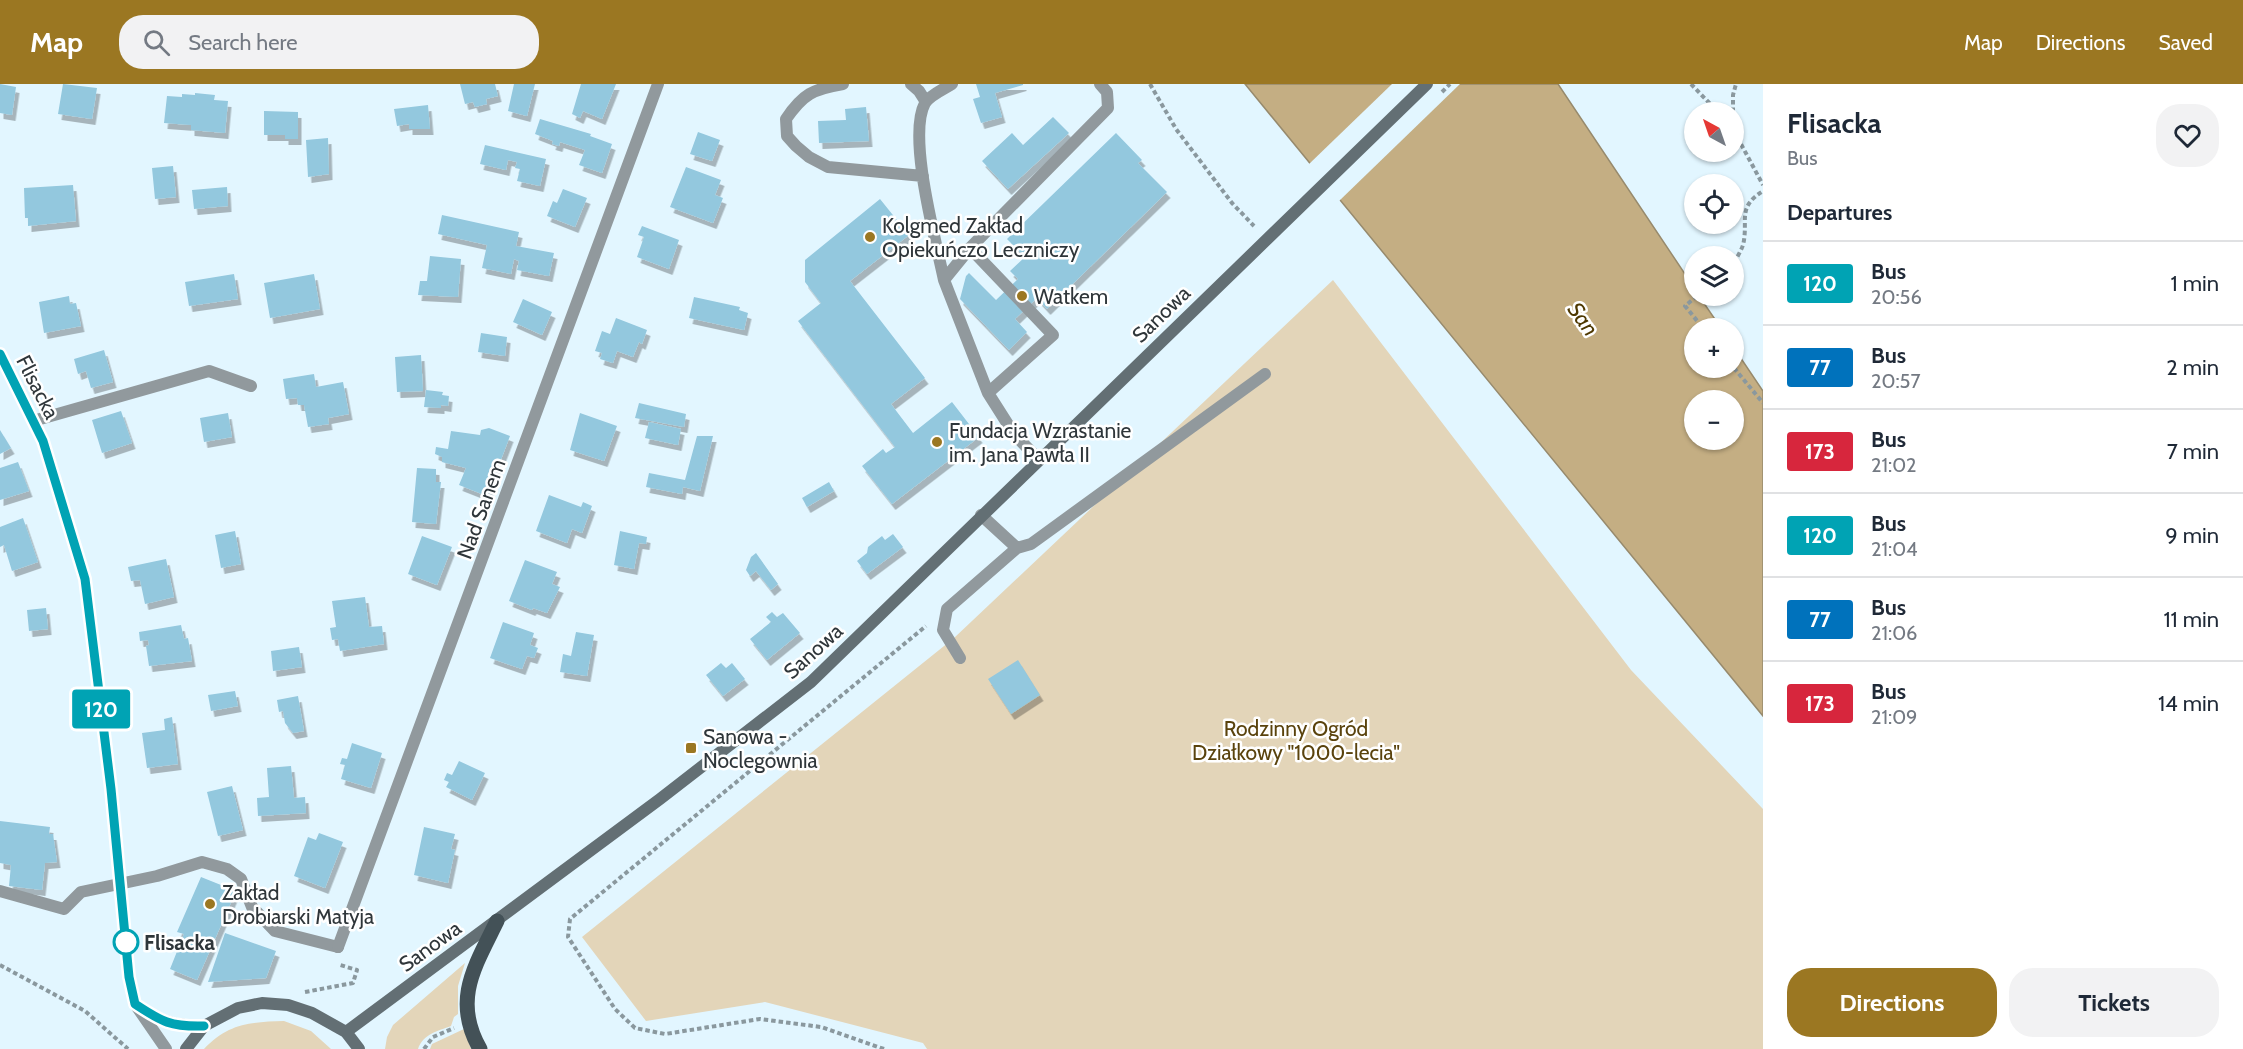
<!DOCTYPE html>
<html lang="en">
<head>
<meta charset="utf-8">
<style>
  body { margin:0; font-family:Cabin,sans-serif; background:#f2f2f3; color:#1f2937; height:100vh; display:flex; flex-direction:column; font-size:22px; white-space:nowrap }
  * { box-sizing:border-box; margin:0 }
  p { font-size:20px; color:#747a83 }
  .icon { flex:none; width:33px; height:33px; fill:none; stroke:currentColor; stroke-width:2; stroke-linecap:round; stroke-linejoin:round }
  .map { position:relative; flex:1; overflow:hidden }
  .drawer { display:flex; flex-direction:column; background:#fff; width:480px }
  .drawer>* { flex:none }
  .badge { padding:0 12px; border-radius:4px; font-size:21px; line-height:39px }
  .needle { width:39px; rotate:320deg }
  .controls { position:absolute; left:1684px; top:18px; display:grid; gap:12px }
  .controls a { display:grid; place-items:center; width:60px; height:60px; border-radius:50%; background:#fff; box-shadow:0 2px 4px #0004; font-size:30px }
  .map>.badge { position:absolute; translate:-50% -50%; box-shadow:0 0 0 3px #fff }
  h2 { padding:0 24px; font-size:22px; line-height:54px }
  .round { display:grid; place-items:center; flex:none; width:63px; height:63px; border-radius:24px; background:#f2f2f3 }
  .headline { display:flex; align-items:center; justify-content:space-between; height:102px; padding:0 24px }
  h1 { font-size:28px; font-weight:700; line-height:45px }
  .cta { display:flex; gap:12px; margin-top:auto; padding:12px 24px }
  .cta a { flex:1; height:69px; border-radius:24px; background:#9b7722; color:#fff; font-size:24px; font-weight:700; line-height:69px; text-align:center }
  .cta a+a { background:#f2f2f3; color:#1f2937 }
  ul { padding:0; list-style:none }
  li { display:flex; align-items:center; gap:18px; height:84px; padding:0 24px; border-top:2px solid #e0e1e3 }
  li div { flex:1 }
  li b { display:block; font-size:22px }
  li em { font-style:normal }
  li .badge { min-width:66px; font-weight:700; text-align:center }
  header { display:flex; align-items:center; gap:36px; box-sizing:border-box; height:84px; padding:0 30px; background:#9b7722; color:#fff }
  header strong { font-size:28px }
  nav { display:flex; gap:33px; margin-inline-start:auto; font-size:21px }
  .search { width:420px; height:54px; background:#f2f2f3; display:flex; align-items:center; gap:15px; box-sizing:border-box; padding:0 21px; border-radius:24px; color:#747a83; font-size:22px }
  main { display:flex; flex:1; min-height:0 }
  .map>svg:first-child { display:block }
  .green { fill:#e3d5b9 }
  .water { fill:#c4ae83; stroke:#978a6d; stroke-width:1.5; fill-rule:evenodd }
  .pier { fill:#e2f6ff }
  .building { fill:#93c8de; filter:url(#shadow) }
  .lines { fill:none; stroke-linecap:round; stroke-linejoin:round }
  .path { stroke:#8a989e; stroke-width:4; stroke-dasharray:4.5 3; stroke-linecap:butt }
  .lane { stroke:#91999d; stroke-width:12 }
  .street { stroke:#91999d; stroke-width:12 }
  .secondary { stroke:#636f74; stroke-width:12 }
  .primary { stroke:#435157; stroke-width:15 }
  .line-casing { stroke:#fff; stroke-width:14 }
  .line { stroke:#00a3b4; stroke-width:9 }
  .poi-dot { fill:#9b7722; stroke:#fff; stroke-width:2 }
  .stop-dot { fill:#fff; stroke:#00a3b4; stroke-width:3 }
  .labels { text-anchor:middle; dominant-baseline:central; stroke-width:5; stroke-linejoin:round; paint-order:stroke }
  .poi-label { font-size:21px; fill:#2f363a; stroke:#fff; text-anchor:start }
  .street-label { font-size:21px; fill:#2f363a; stroke:#fff }
  .park-label { font-size:21px; fill:#5a430d; stroke:#fff }
  .stop-label { font-size:21px; font-weight:bold; fill:#2f363a; stroke:#fff; text-anchor:start }
  .water-label { font-size:22px; font-style:italic; fill:#4e3800; stroke:#fff }
</style>
</head>
<body>
<header>
<strong>Map</strong>
<div class="search"><svg class="icon" aria-label="search" viewBox="0 0 24 24"><circle cx="10" cy="10" r="6"/><path d="M15 15l6 6"/></svg>Search here</div>
<nav><a>Map</a><a>Directions</a><a>Saved</a></nav>
</header>
<main>
<div class="map">
<svg width="1763" height="965" viewBox="0 0 1763 965">
  <defs>
    <filter id="shadow"><feDropShadow dx="3.5" dy="6" stdDeviation="0" flood-color="#0004"/></filter>
  </defs>
  <rect width="100%" height="100%" fill="#e2f6ff"/>
  <!-- green -->
  <path class="green" d="M1333,196L1631,586L1763,725V965H927L923,959L765,918L646,937L582,853L954,554Z
    M465,879L458,902V930L454,933L451,942C438,947 423,950 418,965H385L387,953L393,941Z
    M284,937L311,947L331,965H204C228,939 251,938 284,937Z
    M464,945L471,965H430L432,960Z"/>
  <!-- water -->
  <path class="water" d="M1245,0H1558L1695,205V212H1699L1721,244H1695V284H1734V264L1763,307V632ZM1695,316H1734V356H1695Z"/>
  <!-- pier -->
  <path class="pier" d="M1392,0H1460L1338,118L1308,81Z"/>
  <!-- building -->
  <path class="building" d="M0,0L16,3L12,31L0,29Z
    M63,0L97,4L92,35L58,30Z
    M460,0H495L498,12L486,15L487,20L475,23L473,18L465,20Z
    M514,0H535L527,32L508,27Z
    M581,0H616L602,35L583,27L580,34L572,30Z
    M976,0H1023V1L995,9L1002,33L981,39L973,15L980,13Z
    M195,9L215,11L214,16L228,17L225,49L191,46V41L164,39L167,12L182,13V10L195,11Z
    M428,21L430,45H409V40L397,42L394,25Z
    M866,23L869,57L819,59L818,37L846,36L845,25Z
    M264,27L298,28V55H285V51H264Z
    M1053,33L1069,49L1008,105L982,77L1012,49L1023,61Z
    M540,35L591,50L590,52L612,60L602,89L579,81L585,66L560,58L559,62L552,60L553,57L535,50Z
    M698,48L720,56L712,77L690,70Z
    M1116,49L1142,76L1138,79L1167,108L1047,225L1037,214L1015,235L1027,248L1009,266L960,215L966,192L969,189L996,216L1018,195L1010,187L1025,173L1007,155Z
    M328,54L329,90L308,93L306,56Z
    M485,61L546,75L540,102L517,97L520,85L515,84L517,78L508,76L506,86L480,80Z
    M173,82L176,113L155,115L152,84Z
    M686,83L721,96L715,111L723,114L713,139L670,123Z
    M73,101L76,137L28,142V134H25L24,104Z
    M227,103L228,122L194,125L192,106Z
    M563,105L587,114L575,143L547,132L553,117L557,119Z
    M880,115L909,151L850,197L925,294L891,320L913,349L952,318L979,353L892,420L862,382L883,365L886,369L895,363L798,237L821,219L805,198V176Z
    M442,131L519,148L516,162L554,169L549,192L517,186L519,177L514,175L511,190L482,184L487,161L438,150Z
    M642,142L679,156L669,185L637,173L644,153L638,151Z
    M430,172L461,175L458,213L418,211L420,197H427Z
    M234,190L238,215L189,222L185,198Z
    M314,190L320,225L270,234L264,199Z
    M69,212L70,220L76,219L81,242L44,249L39,218Z
    M694,213L740,223L739,226L748,229L744,246L689,234Z
    M523,215L552,228L542,251L513,238Z
    M616,234L647,246L642,260L639,258L633,273L617,267L613,279L600,275L602,269L595,267L602,247L610,250Z
    M481,249L507,253L505,272L478,268Z
    M104,266L113,298L91,304L86,287L78,290L74,275Z
    M421,271L423,307L397,308L395,273Z
    M314,290L316,303L343,298L349,330L328,334L329,340L308,343L304,321H298L297,314L286,315L283,295Z
    M426,306L443,308L442,311L449,312L448,322L441,321V324L424,323Z
    M639,319L686,330L684,343L635,334Z
    M121,327L132,359L102,369L92,336Z
    M228,329L232,353L204,358L200,334Z
    M580,329L617,342L604,377L570,366Z
    M649,338L681,345L678,361L645,354Z
    M489,344L510,352L487,412L459,401L466,384L442,378V373L435,370L436,363L448,365L451,347L480,351L481,346Z
    M0,346L11,364L0,370Z
    M697,352H713L700,407L683,403L682,410L646,403L649,389L685,396Z
    M18,378L29,407L0,416V384Z
    M417,384L436,385V398H441L436,440L412,438Z
    M829,398L834,407L807,423L802,414Z
    M549,411L581,423L583,418L592,422L582,449L572,445L567,459L536,447Z
    M23,434L38,478L12,487L4,461L0,463V443Z
    M235,447L241,480L221,484L215,451Z
    M620,447L647,453L646,460L639,459L634,485L614,481Z
    M893,450L903,463L867,490L857,477L867,469L868,463L882,452L885,456Z
    M422,452L452,463L437,501L408,490Z
    M756,469L778,500L771,506L756,487L750,492L746,486L751,473Z
    M166,475L174,513L145,520L140,496L131,497L128,483Z
    M525,476L557,488L552,500L560,503L547,529L533,524L532,526L509,517Z
    M365,513L369,543L382,542L384,560L340,567L338,555L332,556L330,544L336,543L332,517Z
    M46,524L48,545L29,547L27,526Z
    M772,528L777,533L783,529L800,549L767,576L750,555L771,538L766,533Z
    M503,538L534,549L530,561L538,564L534,574L527,572L522,585L490,574Z
    M181,541L184,555L188,554L192,577L149,582L146,562L149,561L148,556L140,557L139,548Z
    M576,548L594,551L587,592L560,588L563,570L571,572Z
    M299,563L302,583L273,587L271,567Z
    M1018,576L1040,611L1011,630L988,595Z
    M721,579L726,584L732,579L745,595L723,612L706,591Z
    M235,607L238,622L211,627L208,611Z
    M298,612L304,647L293,649L285,639L283,627L279,628L277,616Z
    M172,633L178,680L147,684L142,649L165,646L164,635Z
    M352,659L382,669L371,704L341,695L345,681L340,680L342,674L347,675Z
    M459,677L485,689L472,716L446,703L449,698L444,696L447,689L452,691Z
    M291,682L294,714L305,713L306,729L258,732L257,714L269,713L267,684Z
    M232,702L243,746L218,752L207,708Z
    M0,737L50,743L49,750H53L57,778L45,779L42,806L9,802L11,781L0,779Z
    M424,743L455,750L451,765L455,766L448,799L414,791Z
    M319,749L343,758L325,804L294,792L308,753L316,756Z
    M201,793L236,807L197,896L170,885L184,850L177,848Z
    M225,849L276,867L266,894L208,898Z"/>
  <g class="lines">
    <!-- path -->
    <path class="path" d="M1150,0L1176,45L1232,119L1254,142
      M1691,0L1718,28
      M1442,8L1450,0
      M1733,28V11L1736,0
      M1734,37L1735,48
      M1734,47L1763,101
      M1734,179C1737,173 1741,167 1743,161C1749,136 1736,124 1763,107
      M1697,212L1685,222L1703,244
      M1734,284L1763,319
      M795,579L802,586
      M0,881L85,927L128,965
      M305,908L353,899L357,886L340,881
      M424,965L433,953L454,944
      M884,965L821,943L760,935L665,950L635,944L615,925L568,853L570,835L926,542"/>
    <!-- lane -->
    <path class="lane" d="M843,0C813,5 803,10 786,35L787,52L796,62L809,73L828,83L923,92
      M911,0L919,7L926,18
      M970,164L1108,24L1107,8L1100,0
      M944,196C936,157 907,52 925,19C930,11 944,5 952,0
      M988,309L944,196L970,164L1053,251L988,309L1014,350L1039,376
      M33,337L209,287L251,302
      M981,431L1017,464L1031,460L1265,290
      M960,574L943,546L947,525L1017,464
      M0,807L64,825L81,808L157,792L202,778L227,785L241,795L252,823L275,847L338,863"/>
    <!-- street -->
    <path class="street" d="M0,271L43,357L85,495L111,705L129,893L135,920L166,965
      M338,863L658,0
      M141,924C164,939 176,942 204,942"/>
    <!-- secondary -->
    <path class="secondary" d="M346,948L660,715L811,598L1427,0
      M186,965L204,942L238,924L262,919L288,921L312,929L346,948L359,965"/>
    <!-- primary -->
    <path class="primary" d="M480,965C452,916 475,882 497,837"/>
  </g>
  <g class="lines">
    <!-- line casing -->
    <g class="line-casing">
      <path id="line" d="M0,270L43,357L85,495L111,705L129,893L135,920C162,938 171,943 204,942"/>
    </g>
    <!-- line -->
    <use href="#line" class="line"/>
  </g>
  <!-- markers -->
  <g class="poi-dot">
    <circle cx="870" cy="153" r="6"/>
    <circle cx="1022" cy="212" r="6"/>
    <circle cx="937" cy="358" r="6"/>
    <rect x="685" y="658" width="12" height="12" rx="3"/>
    <circle cx="210" cy="820" r="6"/>
  </g>
  <circle class="stop-dot" cx="126" cy="858" r="12"/>
  <g class="labels">
    <!-- poi labels -->
    <g class="poi-label">
      <text x="882" y="141">Kolgmed Zakład<tspan x="882" dy="24">Opiekuńczo Leczniczy</tspan></text>
      <text x="1034" y="212">Watkem</text>
      <text x="949" y="346">Fundacja Wzrastanie<tspan x="949" dy="24">im. Jana Pawła II</tspan></text>
      <text x="703" y="652">Sanowa -<tspan x="703" dy="24">Noclegownia</tspan></text>
      <text x="222" y="808">Zakład<tspan x="222" dy="24">Drobiarski Matyja</tspan></text>
    </g>
    <!-- street labels -->
    <g class="street-label">
      <text transform="translate(1161 230) rotate(-44)">Sanowa</text>
      <text transform="translate(38 303) rotate(63)">Flisacka</text>
      <text transform="translate(481 425) rotate(-70)">Nad Sanem</text>
      <text transform="translate(813 567) rotate(-42)">Sanowa</text>
      <text transform="translate(430 862) rotate(-36)">Sanowa</text>
    </g>
    <!-- park labels -->
    <g class="park-label">
      <text x="1296" y="644">Rodzinny Ogród<tspan x="1296" dy="24">Działkowy "1000-lecia"</tspan></text>
    </g>
    <!-- stop labels -->
    <g class="stop-label">
      <text x="144" y="858">Flisacka</text>
    </g>
    <!-- water labels -->
    <g class="water-label">
      <text transform="translate(1583 235) rotate(54)">San</text>
    </g>
  </g>
</svg>
<div class="controls">
<a><svg class="needle" viewBox="-14 -14 28 28"><path d="M0-13l5 13h-10z" fill="#e53935"/><path d="M0 13l5-13h-10z" fill="#747a83"/></svg></a>
<a><svg class="icon" aria-label="locate" viewBox="0 0 24 24"><circle cx="12" cy="12" r="6"/><path d="M12 2v4M12 18v4M2 12h4M18 12h4"/></svg></a>
<a><svg class="icon" aria-label="layers" viewBox="0 0 24 24"><path d="M12 4l9 5-9 5-9-5zM3 14l9 5 9-5"/></svg></a>
<a>+</a>
<a>−</a>
</div>
<b class="badge" style="left:101px;top:625px;background:#00a3b4;color:#fff">120</b>
</div>
<section class="drawer">
<div class="headline"><div><h1>Flisacka</h1><p>Bus</p></div><a class="round"><svg class="icon" aria-label="heart" viewBox="0 0 24 24"><path d="M12 20l-8-8c-3-5 5-10 8-4 3-6 11-1 8 4z"/></svg></a></div>
<h2>Departures</h2>
<ul>
<li><span class="badge" style="background:#00a3b4;color:#fff">120</span><div><b>Bus</b><p>20:56</p></div><em>1 min</em></li>
<li><span class="badge" style="background:#0072bc;color:#fff">77</span><div><b>Bus</b><p>20:57</p></div><em>2 min</em></li>
<li><span class="badge" style="background:#d7263d;color:#fff">173</span><div><b>Bus</b><p>21:02</p></div><em>7 min</em></li>
<li><span class="badge" style="background:#00a3b4;color:#fff">120</span><div><b>Bus</b><p>21:04</p></div><em>9 min</em></li>
<li><span class="badge" style="background:#0072bc;color:#fff">77</span><div><b>Bus</b><p>21:06</p></div><em>11 min</em></li>
<li><span class="badge" style="background:#d7263d;color:#fff">173</span><div><b>Bus</b><p>21:09</p></div><em>14 min</em></li>
</ul>
<div class="cta"><a>Directions</a><a>Tickets</a></div>
</section>
</main>
</body>
</html>
